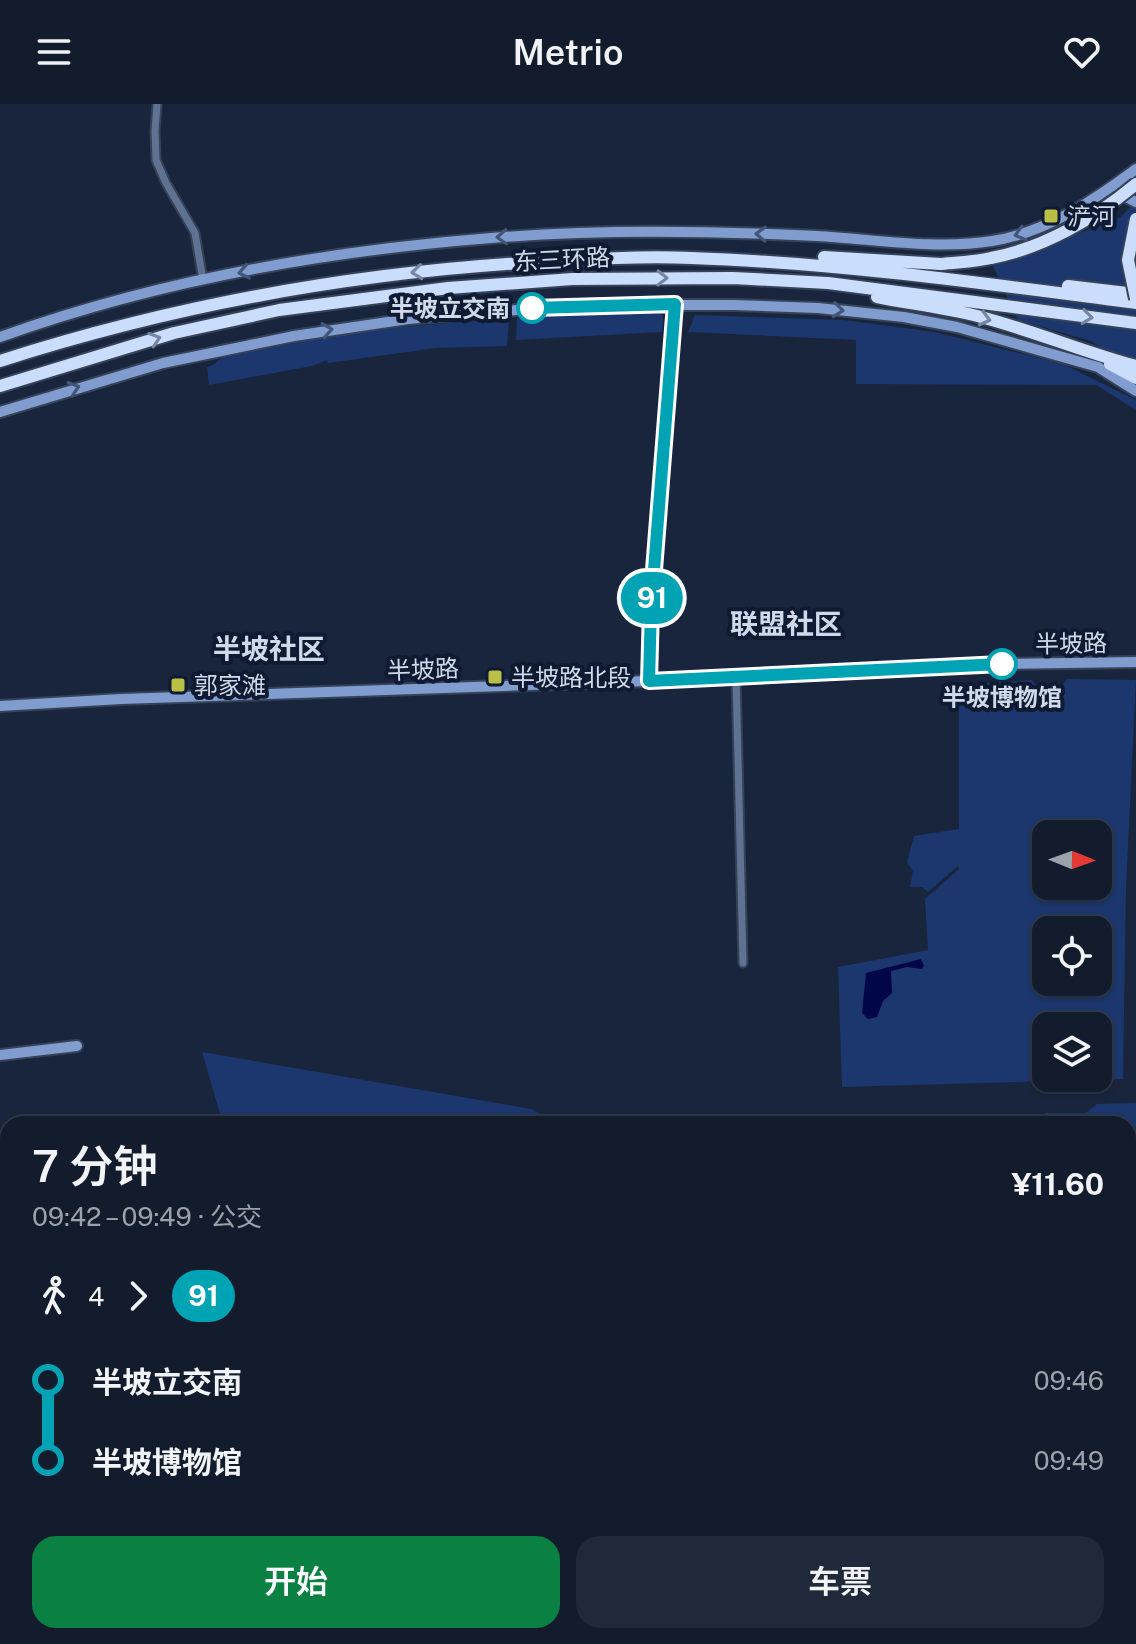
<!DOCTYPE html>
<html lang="zh">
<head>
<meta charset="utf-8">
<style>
  body { margin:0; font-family:"Public Sans","Noto Sans SC",sans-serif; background:#1f2939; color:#f1f3f6; height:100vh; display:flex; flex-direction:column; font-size:30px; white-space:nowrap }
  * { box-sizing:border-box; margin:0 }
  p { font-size:26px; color:#9ca1aa }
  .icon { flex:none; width:44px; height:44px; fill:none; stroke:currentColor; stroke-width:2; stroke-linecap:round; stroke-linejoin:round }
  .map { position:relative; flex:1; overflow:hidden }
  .drawer { position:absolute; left:0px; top:1012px; width:1136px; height:528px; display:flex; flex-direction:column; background:#121c2d; border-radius:24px 24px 0 0; box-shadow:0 2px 6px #0004,0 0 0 2px #313a49 }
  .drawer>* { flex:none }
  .badge { padding:0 16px; border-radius:26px; font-size:28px; line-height:52px }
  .needle { width:52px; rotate:91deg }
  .fabs { position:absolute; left:1032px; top:716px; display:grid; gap:16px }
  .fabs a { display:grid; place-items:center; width:80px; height:80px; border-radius:16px; background:#121c2d; box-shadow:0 2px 6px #0004,0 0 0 2px #313a49; font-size:40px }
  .map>.badge { position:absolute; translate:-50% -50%; box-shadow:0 0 0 4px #fff }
  .legs { display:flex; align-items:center; gap:12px; height:88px; padding:0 32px; font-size:26px }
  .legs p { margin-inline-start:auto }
  .overview { display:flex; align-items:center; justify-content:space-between; height:136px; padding:0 32px }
  h1 { font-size:44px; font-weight:600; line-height:60px }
  .button { display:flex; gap:16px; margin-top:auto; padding:16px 32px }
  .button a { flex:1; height:92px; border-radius:24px; background:#0b8043; color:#fff; font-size:32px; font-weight:600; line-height:92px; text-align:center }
  .button a+a { background:#1f2939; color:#f1f3f6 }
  ul { padding:0 32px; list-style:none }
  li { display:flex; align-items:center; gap:28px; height:80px; font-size:30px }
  li i { display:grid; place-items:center; width:12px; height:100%; margin:0 10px; background:currentColor }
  li i::after { content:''; width:20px; height:20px; margin:-10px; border:6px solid; border-radius:50%; background:#121c2d }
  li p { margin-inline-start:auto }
  li:first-child i { background:linear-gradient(#0000 50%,currentColor 0) }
  li:last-child i { background:linear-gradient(currentColor 50%,#0000 0) }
  header { display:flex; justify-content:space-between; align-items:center; height:104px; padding:0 32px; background:#121c2d; font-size:36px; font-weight:600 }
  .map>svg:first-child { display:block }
  .green { fill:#1c376d; fill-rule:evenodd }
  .water { fill:#000649 }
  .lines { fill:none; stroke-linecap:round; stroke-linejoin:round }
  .street-casing { stroke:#354258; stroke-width:11 }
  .secondary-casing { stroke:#354258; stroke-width:14 }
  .highway-casing { stroke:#354258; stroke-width:16 }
  .street { stroke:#607291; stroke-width:7 }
  .secondary { stroke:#819dd0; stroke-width:10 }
  .highway { stroke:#cbddfd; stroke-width:12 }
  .highway-bridge-casing { stroke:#354258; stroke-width:16; stroke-linecap:butt }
  .highway-bridge { stroke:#cbddfd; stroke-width:12 }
  .oneway { stroke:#425679 }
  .oneway2 { stroke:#7686a2 }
  .line-1-casing { stroke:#fff; stroke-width:18 }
  .line-1 { stroke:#00a3b4; stroke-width:12 }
  .poi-dot { fill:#bac045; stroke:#0f1b32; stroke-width:3 }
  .stop-1-dot { fill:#fff; stroke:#00a3b4; stroke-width:4 }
  .labels { text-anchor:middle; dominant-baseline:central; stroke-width:8; stroke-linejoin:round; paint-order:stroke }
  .poi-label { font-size:24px; fill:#d0d9e9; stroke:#0f1b32; text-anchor:start }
  .street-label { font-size:24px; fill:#d0d9e9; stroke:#0f1b32 }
  .stop-label { font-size:24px; font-weight:bold; fill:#d0d9e9; stroke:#0f1b32; text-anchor:end }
  .quarter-label { font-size:28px; font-weight:bold; fill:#d0d9e9; stroke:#0f1b32 }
</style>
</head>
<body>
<header><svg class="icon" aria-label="menu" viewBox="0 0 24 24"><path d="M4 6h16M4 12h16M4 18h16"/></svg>Metrio<svg class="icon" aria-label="heart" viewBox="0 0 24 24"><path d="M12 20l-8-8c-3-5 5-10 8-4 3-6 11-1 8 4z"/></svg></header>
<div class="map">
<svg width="1136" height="1540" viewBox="0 0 1136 1540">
  <rect width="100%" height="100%" fill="#18253c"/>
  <!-- green -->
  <path class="green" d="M1136,97V264L1091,237L1018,216L993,162L1121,113Z
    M653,206L663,212L662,228L516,236L517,214L564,209Z
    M695,211L844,216L935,228L1063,260L1136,296V306L1096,281L856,280V236L688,228Z
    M509,214L507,242L436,244L328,259L327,256L312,262L209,281L207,263L213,261L224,252L366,226Z
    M1067,575L1136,576L1126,784L1123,975L842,983L838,863L928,846L925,795L959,765L958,762L928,788L922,783H910L913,767L907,758L914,732L959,725V581L1032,576L1039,587L1056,589ZM1046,730H1098V782H1046ZM1046,826H1098V878H1046ZM1046,922H1098V974H1046Z
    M202,948L531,1005L559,1020H223Z
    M1136,999V1214L1128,1219V1020H808L806,1011L940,1019L1029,1016L1046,1009H1086L1097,1000Z
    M71,1532H174L173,1540H70Z"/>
  <!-- water -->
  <path class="water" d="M921,855L924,862L922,865L907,863L891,867L892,889L883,897L877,913L868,915L862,909L866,869Z"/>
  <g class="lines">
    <!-- street casing -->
    <g class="street-casing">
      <path id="street" d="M157,0L155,27L156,56L166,79L195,129L203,176
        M736,573L743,859
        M649,577L651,504L675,200"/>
    </g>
    <!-- secondary casing -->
    <g class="secondary-casing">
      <path id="secondary" d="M1119,85L1122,91L1136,98
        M0,233C156,177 325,147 491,134C599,125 708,127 817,132C875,135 934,146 992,137C1045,129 1093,97 1136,65
        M0,308L163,259L294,232L408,215L576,201H734L818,204L904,213L957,223L1098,263L1136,287
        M0,602L121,595L649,577L1001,560L1136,558
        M0,951L77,942
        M1128,1228L1136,1222
        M1128,1248L1136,1242
        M0,1469H8
        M0,1481L8,1482
        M944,1532L945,1540
        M417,1540V1532
        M875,1540L881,1532"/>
    </g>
    <!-- highway casing -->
    <g class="highway-casing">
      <path id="highway" d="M824,153L941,160
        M1068,182L1136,190
        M877,193C911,200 947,204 981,213C1034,227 1084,248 1136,262
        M0,257C175,201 357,168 540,158C590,155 641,152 691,154C840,159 988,180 1136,199
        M1110,260L1136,274
        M0,282L174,229L279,206L448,184L572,175L733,174L828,179L1136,219"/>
    </g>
    <!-- street -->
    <use href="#street" class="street"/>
    <!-- secondary -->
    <use href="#secondary" class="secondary"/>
    <!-- highway -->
    <use href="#highway" class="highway"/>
    <!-- highway-bridge casing -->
    <g class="highway-bridge-casing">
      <path id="highway-bridge" d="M1136,115L1128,156L1136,195
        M941,160C958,158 975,158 991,154C1044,144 1095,114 1136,80"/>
    </g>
    <!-- highway-bridge -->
    <use href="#highway-bridge" class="highway-bridge"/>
  </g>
  <!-- one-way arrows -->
  <defs><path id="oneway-chevron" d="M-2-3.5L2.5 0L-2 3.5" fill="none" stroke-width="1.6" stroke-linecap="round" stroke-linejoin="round" transform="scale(2)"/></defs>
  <g class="oneway">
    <use href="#oneway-chevron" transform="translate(761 130) rotate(-178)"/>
    <use href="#oneway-chevron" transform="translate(1020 130) rotate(164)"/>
    <use href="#oneway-chevron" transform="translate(502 133) rotate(177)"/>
    <use href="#oneway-chevron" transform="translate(244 168) rotate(169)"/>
    <use href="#oneway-chevron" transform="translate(838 206) rotate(6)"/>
    <use href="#oneway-chevron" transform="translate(327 226) rotate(-9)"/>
    <use href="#oneway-chevron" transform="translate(74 284) rotate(-18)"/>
  </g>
  <g class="oneway2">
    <use href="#oneway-chevron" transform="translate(417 168) rotate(174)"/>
    <use href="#oneway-chevron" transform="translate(662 174) rotate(1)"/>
    <use href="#oneway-chevron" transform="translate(1087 213) rotate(7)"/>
    <use href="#oneway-chevron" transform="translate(985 215) rotate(15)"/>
    <use href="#oneway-chevron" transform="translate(155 235) rotate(-18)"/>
  </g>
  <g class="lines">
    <!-- line-1 casing -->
    <g class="line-1-casing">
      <path id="line-1" d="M532,204L675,200L651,504L649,577L1002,560"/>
    </g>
    <!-- line-1 -->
    <use href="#line-1" class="line-1"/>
  </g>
  <!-- markers -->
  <g class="poi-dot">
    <rect x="1043" y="104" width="16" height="16" rx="4"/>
    <rect x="487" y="565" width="16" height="16" rx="4"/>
    <rect x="170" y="573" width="16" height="16" rx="4"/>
  </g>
  <g class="stop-1-dot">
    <circle cx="532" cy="204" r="14"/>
    <circle cx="1002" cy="560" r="14"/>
  </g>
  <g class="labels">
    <!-- poi labels -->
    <g class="poi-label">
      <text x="1067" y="112">浐河</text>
      <text x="511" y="573">半坡路北段</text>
      <text x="194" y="581">郭家滩</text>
    </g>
    <!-- street labels -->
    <g class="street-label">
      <text transform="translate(562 155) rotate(-3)">东三环路</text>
      <text transform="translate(1071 539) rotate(-1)">半坡路</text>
      <text transform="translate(423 565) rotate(-2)">半坡路</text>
    </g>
    <!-- stop labels -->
    <g class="stop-label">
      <text x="510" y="204">半坡立交南</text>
      <text x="1002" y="593" text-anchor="middle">半坡博物馆</text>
    </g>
    <!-- quarter labels -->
    <g class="quarter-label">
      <text x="786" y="519">联盟社区</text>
      <text x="269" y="544">半坡社区</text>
    </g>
  </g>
</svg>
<div class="fabs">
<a><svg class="needle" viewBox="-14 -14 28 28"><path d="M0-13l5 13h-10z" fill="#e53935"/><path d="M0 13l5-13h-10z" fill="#9ca1aa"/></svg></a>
<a><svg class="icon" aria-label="locate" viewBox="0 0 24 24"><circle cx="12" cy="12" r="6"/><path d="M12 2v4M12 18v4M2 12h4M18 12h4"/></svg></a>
<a><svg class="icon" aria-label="layers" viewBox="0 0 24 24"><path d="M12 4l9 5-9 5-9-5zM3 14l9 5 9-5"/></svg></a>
</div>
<b class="badge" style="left:652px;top:494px;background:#00a3b4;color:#fff">91</b>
<section class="drawer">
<div class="overview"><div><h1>7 分钟</h1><p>09:42 – 09:49 · 公交</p></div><b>¥11.60</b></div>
<div class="legs"><svg class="icon" aria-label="walk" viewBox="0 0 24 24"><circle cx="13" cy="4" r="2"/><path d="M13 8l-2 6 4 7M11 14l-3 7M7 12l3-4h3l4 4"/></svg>4<svg class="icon" aria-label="forward" viewBox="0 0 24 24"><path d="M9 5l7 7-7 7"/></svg><b class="badge" style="background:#00a3b4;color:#fff">91</b></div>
<ul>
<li><i style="color:#00a3b4"></i><b>半坡立交南</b><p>09:46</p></li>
<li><i style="color:#00a3b4"></i><b>半坡博物馆</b><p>09:49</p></li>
</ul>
<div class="button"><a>开始</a><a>车票</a></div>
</section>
</div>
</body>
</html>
